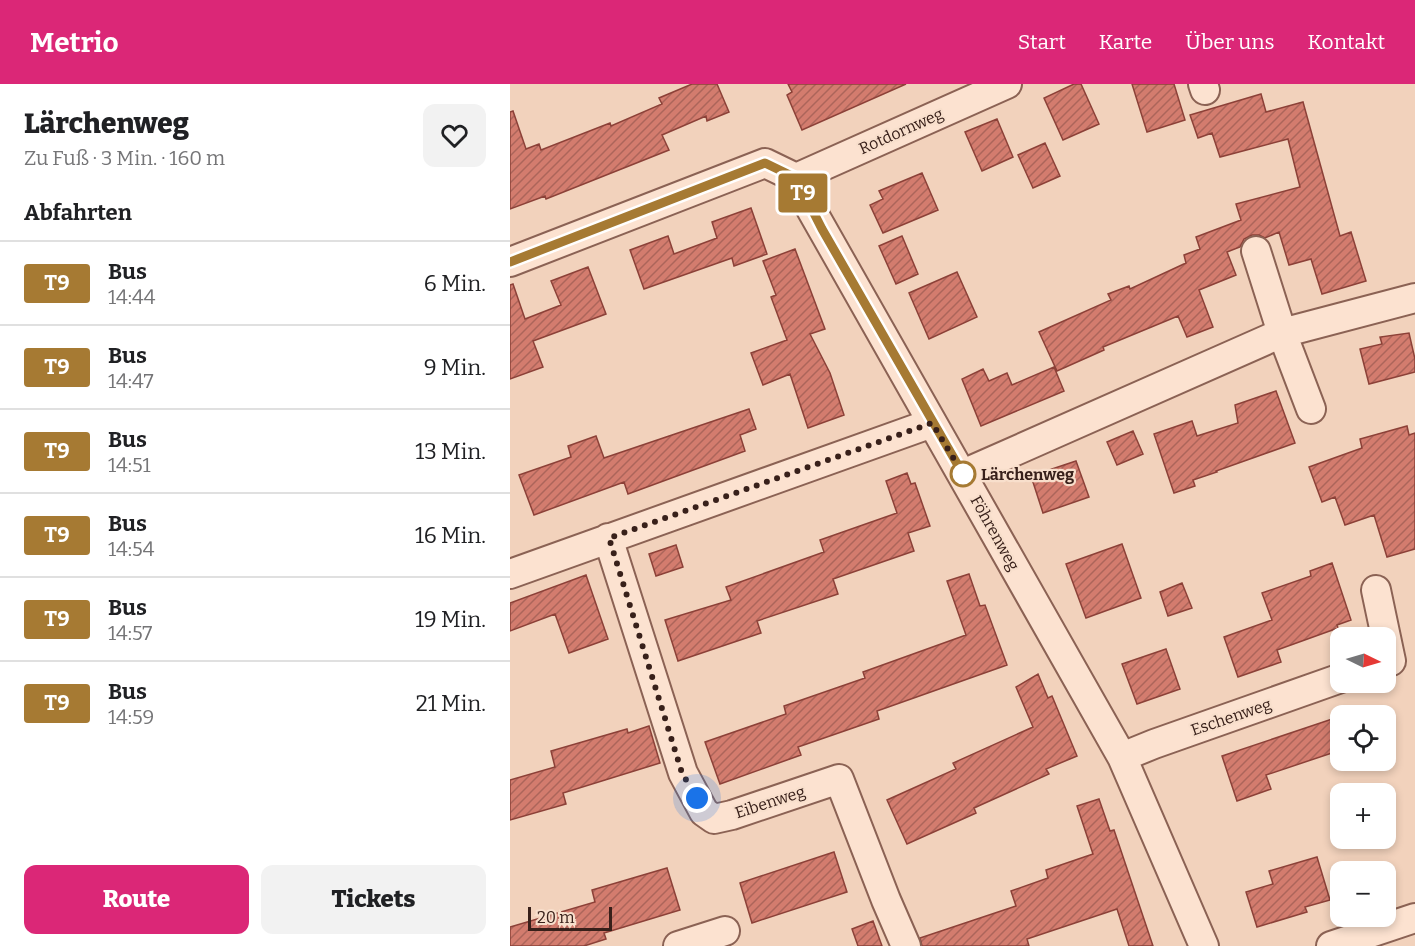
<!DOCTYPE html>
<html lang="de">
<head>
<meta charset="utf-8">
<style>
  body { margin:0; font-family:Bitter,serif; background:#f2f2f2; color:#202124; height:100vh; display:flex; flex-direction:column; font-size:22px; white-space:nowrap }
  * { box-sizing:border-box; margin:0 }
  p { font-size:20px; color:#757577 }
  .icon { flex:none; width:33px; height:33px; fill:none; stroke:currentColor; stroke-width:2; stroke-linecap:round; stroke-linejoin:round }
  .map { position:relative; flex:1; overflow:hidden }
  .panel { display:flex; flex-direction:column; background:#fff; width:510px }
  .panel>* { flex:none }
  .badge { padding:0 12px; border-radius:4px; font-size:21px; line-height:39px }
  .needle { width:39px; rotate:95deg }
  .fabs { position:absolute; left:820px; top:543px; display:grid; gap:12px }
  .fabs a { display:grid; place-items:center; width:66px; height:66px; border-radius:12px; background:#fff; box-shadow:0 3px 9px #0003; font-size:30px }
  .scale { position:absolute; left:18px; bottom:15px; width:84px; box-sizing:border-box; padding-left:6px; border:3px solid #38201a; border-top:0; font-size:16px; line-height:21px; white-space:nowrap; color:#38201a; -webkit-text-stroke:4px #f8dfcc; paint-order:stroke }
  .you { position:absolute; width:30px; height:30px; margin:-15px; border:4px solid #fff; border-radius:50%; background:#1a73e8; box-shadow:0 0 0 9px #1a73e833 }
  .map>.badge { position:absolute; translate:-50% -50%; box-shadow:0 0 0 3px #fff }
  h2 { padding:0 24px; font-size:22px; line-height:54px }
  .round { display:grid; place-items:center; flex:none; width:63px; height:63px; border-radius:12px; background:#f2f2f2 }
  .headline { display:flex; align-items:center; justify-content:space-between; height:102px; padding:0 24px }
  h1 { font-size:28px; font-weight:800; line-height:45px }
  .button { display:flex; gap:12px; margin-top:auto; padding:12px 24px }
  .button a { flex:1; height:69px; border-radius:12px; background:#db2777; color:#fff; font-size:24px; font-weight:800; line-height:69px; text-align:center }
  .button a+a { background:#f2f2f2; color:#202124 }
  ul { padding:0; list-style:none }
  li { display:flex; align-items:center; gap:18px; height:84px; padding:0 24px; border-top:2px solid #e0e0e0 }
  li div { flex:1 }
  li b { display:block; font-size:22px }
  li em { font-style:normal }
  li .badge { min-width:66px; font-weight:700; text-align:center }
  header { display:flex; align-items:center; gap:36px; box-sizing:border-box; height:84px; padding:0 30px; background:#db2777; color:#fff }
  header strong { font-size:28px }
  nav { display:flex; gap:33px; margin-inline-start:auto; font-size:21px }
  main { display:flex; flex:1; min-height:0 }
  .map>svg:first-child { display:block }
  .building { fill:url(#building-hatch); stroke:#8c4138; stroke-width:1.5 }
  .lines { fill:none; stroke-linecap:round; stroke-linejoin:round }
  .street-casing { stroke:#8b6254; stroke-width:32 }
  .street { stroke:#fce2d0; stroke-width:28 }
  .line-casing { stroke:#fff; stroke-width:14 }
  .line { stroke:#a67a33; stroke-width:9 }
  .walk { stroke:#38201a; stroke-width:6; stroke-dasharray:0 10.8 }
  .stop-dot { fill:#fff; stroke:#a67a33; stroke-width:3 }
  .labels { text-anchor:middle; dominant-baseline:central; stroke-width:4.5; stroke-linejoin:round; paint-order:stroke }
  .street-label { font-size:16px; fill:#38201a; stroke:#f8dfcc }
  .stop-label { font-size:16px; font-weight:bold; fill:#38201a; stroke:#f8dfcc; text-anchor:start }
</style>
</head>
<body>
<header>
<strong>Metrio</strong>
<nav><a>Start</a><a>Karte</a><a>Über uns</a><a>Kontakt</a></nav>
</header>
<main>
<section class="panel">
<div class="headline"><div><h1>Lärchenweg</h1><p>Zu Fuß · 3 Min. · 160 m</p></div><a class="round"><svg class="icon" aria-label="heart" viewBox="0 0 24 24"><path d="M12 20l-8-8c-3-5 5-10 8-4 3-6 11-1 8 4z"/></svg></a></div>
<h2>Abfahrten</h2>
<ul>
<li><span class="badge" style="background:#a67a33;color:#fff">T9</span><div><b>Bus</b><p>14:44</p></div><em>6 Min.</em></li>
<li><span class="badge" style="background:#a67a33;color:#fff">T9</span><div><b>Bus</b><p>14:47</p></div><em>9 Min.</em></li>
<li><span class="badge" style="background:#a67a33;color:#fff">T9</span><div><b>Bus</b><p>14:51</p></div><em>13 Min.</em></li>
<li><span class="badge" style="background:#a67a33;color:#fff">T9</span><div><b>Bus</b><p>14:54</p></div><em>16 Min.</em></li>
<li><span class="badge" style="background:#a67a33;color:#fff">T9</span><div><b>Bus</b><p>14:57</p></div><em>19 Min.</em></li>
<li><span class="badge" style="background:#a67a33;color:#fff">T9</span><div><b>Bus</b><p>14:59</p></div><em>21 Min.</em></li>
</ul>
<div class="button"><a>Route</a><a>Tickets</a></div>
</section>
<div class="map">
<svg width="905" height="862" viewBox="0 0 905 862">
  <defs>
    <pattern id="building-hatch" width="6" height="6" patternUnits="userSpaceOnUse" patternTransform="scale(1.5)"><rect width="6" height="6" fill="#d37c6e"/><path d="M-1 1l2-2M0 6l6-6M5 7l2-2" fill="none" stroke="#ac655a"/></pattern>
  </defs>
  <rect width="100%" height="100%" fill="#f2d2bc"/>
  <!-- building -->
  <path class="building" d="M182,0H207L219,28L197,37L196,32L152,51L159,66L36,115L35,112L0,125V28L3,27L16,65L29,60L31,66L100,39L101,42L152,20L149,14Z
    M278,0H396L292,46L277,11L282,8Z
    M564,0H571L589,40L553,56L534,14Z
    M622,0H664L675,36L637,48Z
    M751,10L756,28L793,18L830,152L841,148L856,197L812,210L801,175L779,181L769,148L755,154L749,151H742L734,155L730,163L717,168L726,191L689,206L703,243L677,253L668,232L593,263L594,266L547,287L529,248L601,216L598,210L619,202L620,205L676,179L674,171L690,165L686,153L731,136L726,120L790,103L778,55L710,73L702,49L688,54L680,31Z
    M487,35L503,73L472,87L455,48Z
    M535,59L550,92L523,104L508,71Z
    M412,89L428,126L373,149L360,121L373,115L369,107Z
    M241,124L257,170L224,182L222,174L134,205L120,166L158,152L164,170L207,154L202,138Z
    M392,152L408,190L386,200L369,162Z
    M285,165L315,245L300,250L320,289L334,331L298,344L280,290L253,301L241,269L277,256L261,213L266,211L253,177Z
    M78,183L96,230L23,257L33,283L0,295V201L3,200L15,235L51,221L41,197Z
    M447,188L467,233L419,255L399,209Z
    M899,249L905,275V288L859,300L850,265L872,260L870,253Z
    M544,283L554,307L471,342L452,295L473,285L479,297L497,289L502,301Z
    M766,307L785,359L706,387L707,388L683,396L685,402L664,409L644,350L682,337L687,352L728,339L725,321Z
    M239,325L246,345L230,351L235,367L118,410L114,398L24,431L9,391L61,373L58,362L86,352L94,374Z
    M897,342L899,351L905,349V465L877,473L864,431L835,441L825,413L812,418L799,383L852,364L850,355Z
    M623,347L633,370L607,381L597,358Z
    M566,377L579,413L533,429L521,392Z
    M397,389L401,400L405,399L420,442L398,449L404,467L323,495L328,510L247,537L251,549L168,577L155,536L221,516L216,503L314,468L310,456L387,429L376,397Z
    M612,460L631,514L576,534L556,480Z
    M166,461L173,483L146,492L139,470Z
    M822,479L841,536L827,541L828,544L767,566L771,578L728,593L714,553L762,536L752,509L801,492L800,487Z
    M459,490L470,522L475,521L497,581L367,627L369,635L288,663L291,671L210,700L195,658L276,630L274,622L355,594L353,588L456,551L437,497Z
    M76,491L98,555L59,569L45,530L0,547V519Z
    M672,499L682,524L658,532L650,508Z
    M656,565L670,605L627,620L612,580Z
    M528,590L538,614L542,612L567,672L536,685L539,690L464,724L466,729L397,760L377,716L446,685L443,679L523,643L506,603Z
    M831,632V666L756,691L761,705L727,717L712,672Z
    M139,642L150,679L53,709L56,720L0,736V696L45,683L41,667L117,645L118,649Z
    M589,715L600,747L604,746L643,862H619L607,825L517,855L519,862H412L410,854L506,822L501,807L538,794L536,786L583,770L567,722Z
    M324,768L337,808L242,839L230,799Z
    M807,773L820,816L795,823L797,828L747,843L736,808L763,800L759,787Z
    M157,784L170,826L94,849L96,855L74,862H0V843L85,818L82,806Z
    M363,837L372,862H348L342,845Z"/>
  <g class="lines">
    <!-- street casing -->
    <g class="street-casing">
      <path id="street" d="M693,0L695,6
        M286,94L497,0
        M746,167L772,249L801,325
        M0,178L255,79L286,94L301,125L612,673L694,862
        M453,390L772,249L905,214
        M98,454L173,689L194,728L204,735L222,731L329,695L376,816L396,862
        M0,490L422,339
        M866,506L881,577L876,578
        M612,673L644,660L831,594
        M168,862L215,847
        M821,862L905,834"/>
    </g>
    <!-- street -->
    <use href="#street" class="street"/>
  </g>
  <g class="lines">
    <!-- line casing -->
    <g class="line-casing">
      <path id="line" d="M0,178L255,79L286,94L312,145L453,390"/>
    </g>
    <!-- line -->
    <use href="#line" class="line"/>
    <!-- walk -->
    <path class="walk" d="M187,714L172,689L99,454L422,339L453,390"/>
  </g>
  <!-- markers -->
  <circle class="stop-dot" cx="453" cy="390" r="12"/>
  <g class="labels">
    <!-- street labels -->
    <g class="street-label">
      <text transform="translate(391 47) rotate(-24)">Rotdornweg</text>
      <text transform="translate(485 449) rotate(61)">Föhrenweg</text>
      <text transform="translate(721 633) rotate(-19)">Eschenweg</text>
      <text transform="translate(260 718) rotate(-18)">Eibenweg</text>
    </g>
    <!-- stop labels -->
    <g class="stop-label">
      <text x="471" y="390">Lärchenweg</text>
    </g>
  </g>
</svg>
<div class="fabs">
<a><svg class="needle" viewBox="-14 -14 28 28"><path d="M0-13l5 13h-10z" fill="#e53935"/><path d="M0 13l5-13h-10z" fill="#757577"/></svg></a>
<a><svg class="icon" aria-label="locate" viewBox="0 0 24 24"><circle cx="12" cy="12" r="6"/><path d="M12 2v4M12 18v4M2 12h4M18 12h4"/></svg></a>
<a>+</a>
<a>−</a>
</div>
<div class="scale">20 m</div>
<div class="you" style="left:187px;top:714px"></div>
<b class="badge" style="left:293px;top:109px;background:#a67a33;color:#fff">T9</b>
</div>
</main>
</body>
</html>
